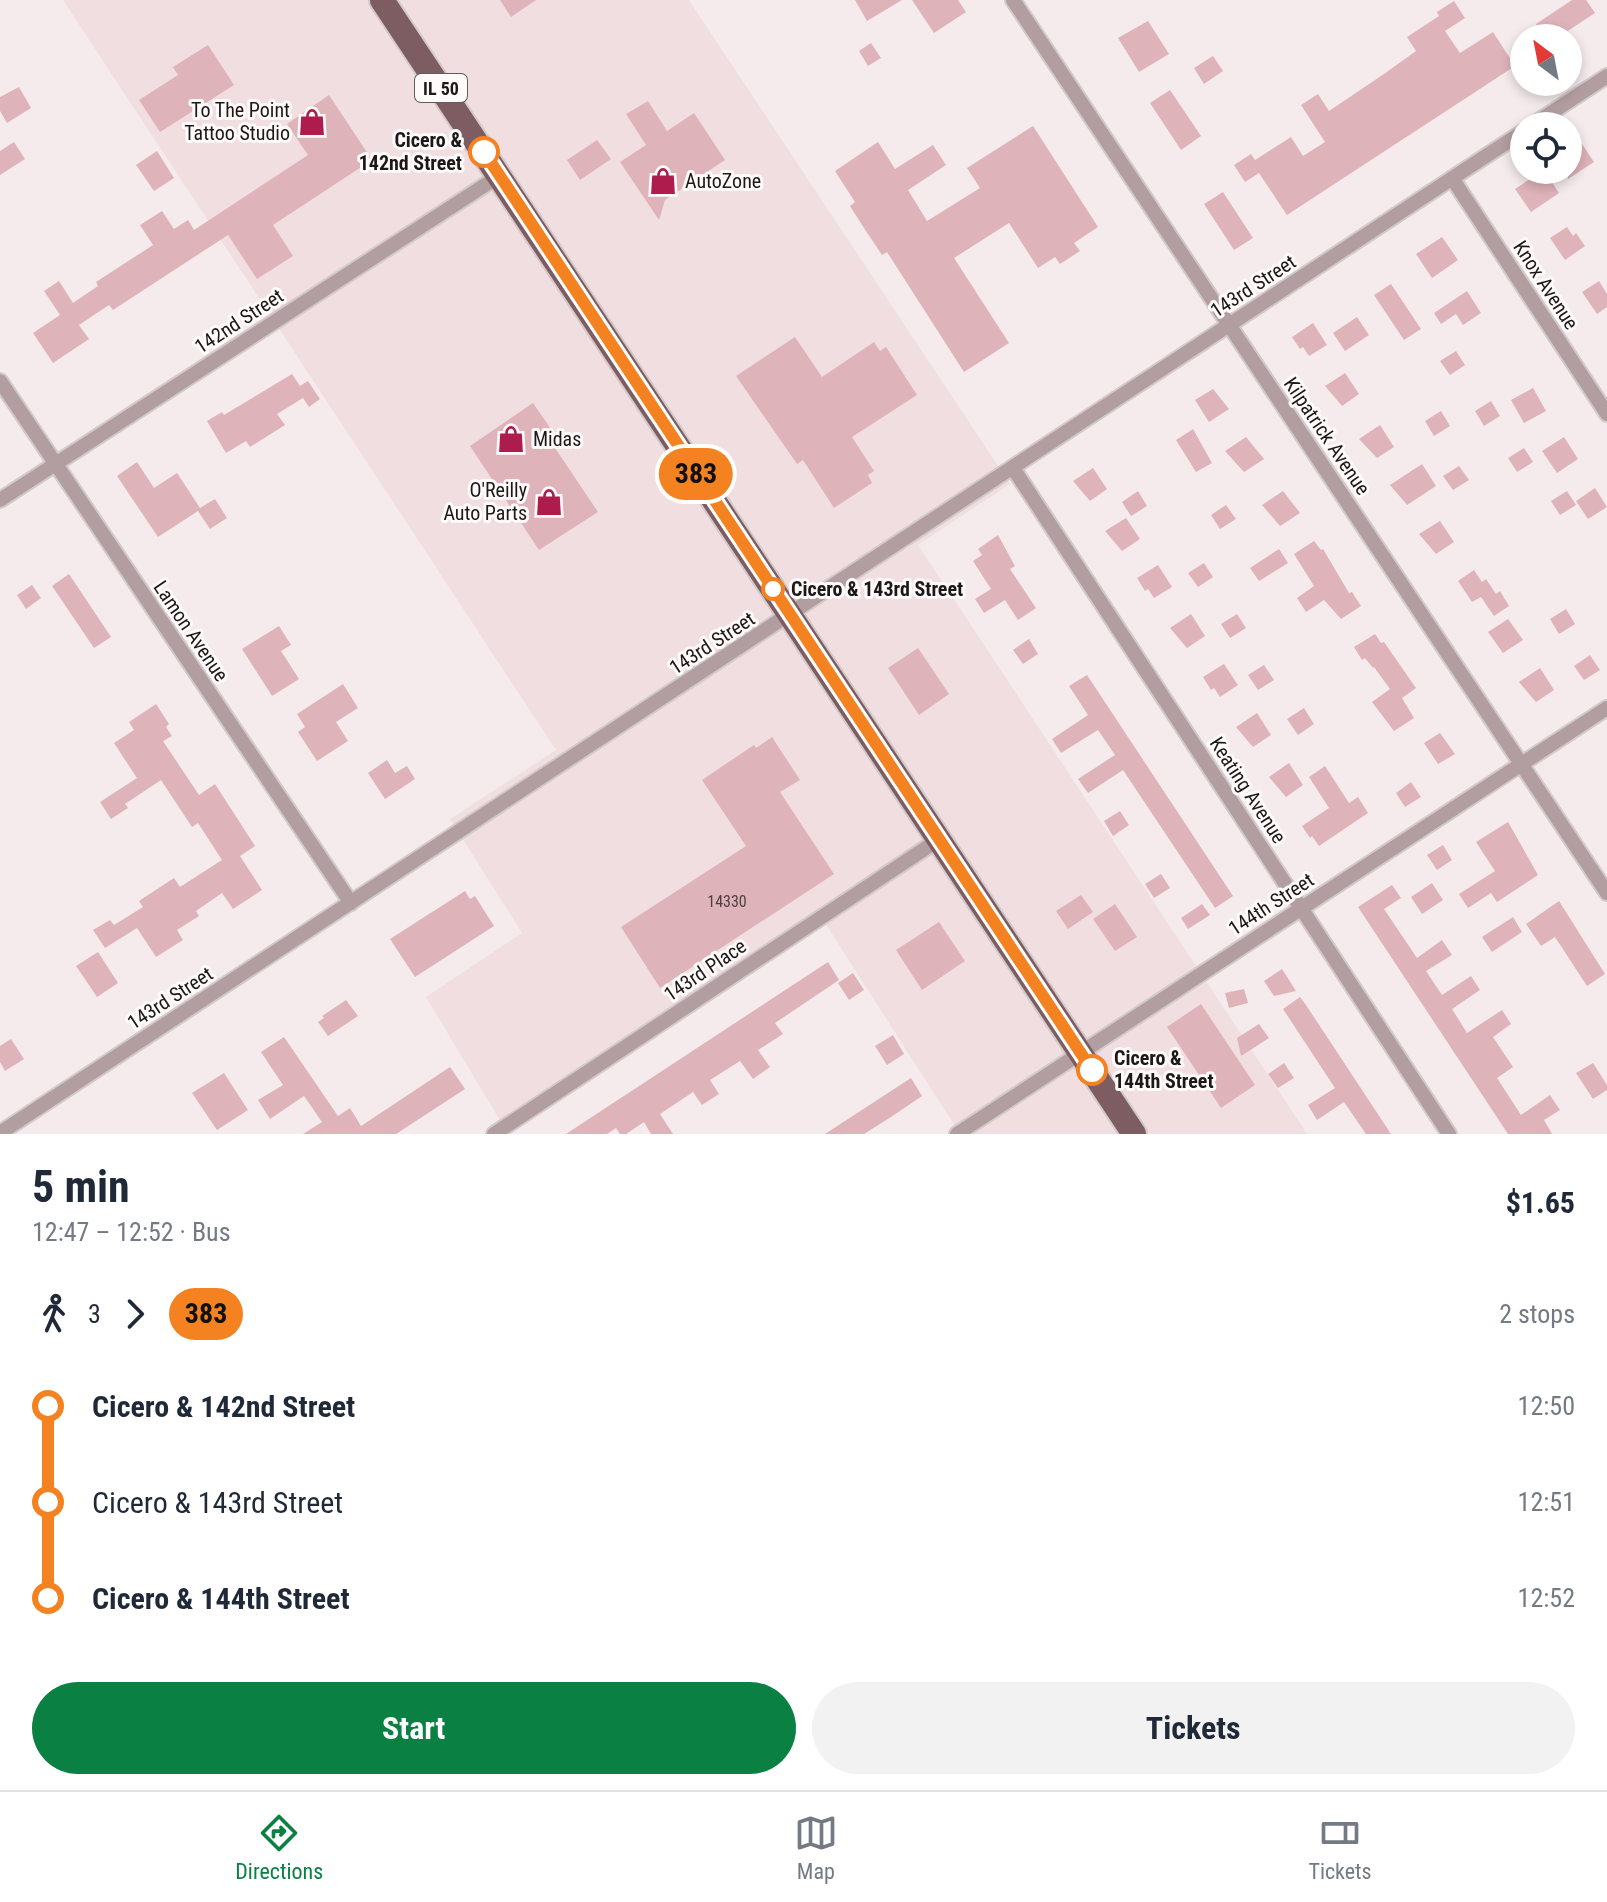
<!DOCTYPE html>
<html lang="en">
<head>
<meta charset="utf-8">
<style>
  body { margin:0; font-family:"Roboto Condensed",sans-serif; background:#f2f2f3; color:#1f2937; height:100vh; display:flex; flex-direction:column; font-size:30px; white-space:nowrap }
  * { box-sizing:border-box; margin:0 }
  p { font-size:26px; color:#747a83 }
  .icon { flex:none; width:44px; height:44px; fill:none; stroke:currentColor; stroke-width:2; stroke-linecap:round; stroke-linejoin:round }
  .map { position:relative; height:1134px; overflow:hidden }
  .side { display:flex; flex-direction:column; background:#fff; flex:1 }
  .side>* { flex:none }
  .badge { padding:0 16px; border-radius:26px; font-size:28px; line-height:52px }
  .needle { width:52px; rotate:328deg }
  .buttons { position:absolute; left:1510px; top:24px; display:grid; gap:16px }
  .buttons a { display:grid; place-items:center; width:72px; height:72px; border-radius:50%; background:#fff; box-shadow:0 4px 12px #0003; font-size:40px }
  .map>.badge { position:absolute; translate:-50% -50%; box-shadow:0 0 0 4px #fff }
  .legs { display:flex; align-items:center; gap:12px; height:88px; padding:0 32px; font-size:26px }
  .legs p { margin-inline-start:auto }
  .headline { display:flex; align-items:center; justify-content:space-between; height:136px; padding:0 32px }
  h1 { font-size:44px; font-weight:700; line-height:60px }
  .button { display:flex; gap:16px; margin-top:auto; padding:16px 32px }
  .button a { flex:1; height:92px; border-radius:48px; background:#0b8043; color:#fff; font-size:32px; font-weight:700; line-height:92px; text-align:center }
  .button a+a { background:#f2f2f3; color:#1f2937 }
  ul { padding:0 32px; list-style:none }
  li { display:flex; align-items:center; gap:28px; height:96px; font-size:30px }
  li i { display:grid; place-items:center; width:12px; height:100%; margin:0 10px; background:currentColor }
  li i::after { content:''; width:20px; height:20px; margin:-10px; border:6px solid; border-radius:50%; background:#fff }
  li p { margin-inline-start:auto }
  li:first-child i { background:linear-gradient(#0000 50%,currentColor 0) }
  li:last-child i { background:linear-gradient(currentColor 50%,#0000 0) }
  .tab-bar { display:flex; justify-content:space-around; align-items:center; height:112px; border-top:2px solid #e0e1e3; background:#fff; font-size:22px; color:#747a83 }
  .tab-bar a { display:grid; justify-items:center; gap:4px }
  .tab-bar .selected { color:#0b8043 }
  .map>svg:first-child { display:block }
  .built { fill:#f1dee0 }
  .building { fill:#dfb3ba }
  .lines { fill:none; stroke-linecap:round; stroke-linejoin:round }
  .street-casing { stroke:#d2c9ca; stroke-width:18 }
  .primary-casing { stroke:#d2c9ca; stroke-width:28 }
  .street { stroke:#b29ea1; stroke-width:14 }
  .primary { stroke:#7e5d62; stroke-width:24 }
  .line-1-casing { stroke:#fff; stroke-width:18 }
  .line-1 { stroke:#f58220; stroke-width:12 }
  .stop-1-dot { fill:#fff; stroke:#f58220; stroke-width:4 }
  .labels { text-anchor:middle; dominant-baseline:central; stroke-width:6; stroke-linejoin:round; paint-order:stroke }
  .number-label { font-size:16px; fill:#4d3f41 }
  .shield { fill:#fefafa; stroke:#605c5c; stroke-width:2 }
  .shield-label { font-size:18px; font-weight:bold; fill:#1c1819 }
  .poi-label { font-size:20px; fill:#1c1819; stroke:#fefafa; text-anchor:end }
  .stop-label { font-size:20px; font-weight:bold; fill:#1c1819; stroke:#fefafa; text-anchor:start }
  .street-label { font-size:20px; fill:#1c1819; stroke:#fefafa }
</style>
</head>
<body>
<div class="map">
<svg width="1607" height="1134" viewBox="0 0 1607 1134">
  <rect width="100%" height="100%" fill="#f5ebec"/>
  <!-- built -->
  <path class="built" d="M63,0H689L1010,484L918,545L1307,1134H960L825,923L507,1132L426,997L522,933L450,819L556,750Z"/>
  <!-- building -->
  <path class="building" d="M500,0H536L511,17Z
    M855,0H902L867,21Z
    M912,0H958L966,12L934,33Z
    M1572,0H1586L1595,13L1557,38H1545L1536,24Z
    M1454,1L1465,18L1445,31L1460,53L1493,32L1515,66L1287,215L1259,173L1245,182L1234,165L1251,154L1255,160L1291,137L1303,156L1325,142L1301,105L1318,94L1329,111L1384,74L1416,51L1407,37L1439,16L1437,12Z
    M1148,21L1169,54L1139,72L1118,38Z
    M871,43L881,58L868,66L859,51Z
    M208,45L234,85L160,132L139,100L178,75L173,67Z
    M1213,56L1223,71L1204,84L1194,68Z
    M19,87L31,108L7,123L0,111V97Z
    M1170,90L1201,136L1181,150L1150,103Z
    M329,95L372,160L273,225L293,256L257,279L228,235L113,310L109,305L79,325L89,339L53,363L33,333L60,315L44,291L59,281L73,303L98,286L96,282L153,245L140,225L162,211L174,229L188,220L194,230L308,155L287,124Z
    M648,101L667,131L694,113L725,160L665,200L659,220L620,162L646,145L626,114Z
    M1033,126L1098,227L1074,243L1080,251L1060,264L1055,257L1038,268L1009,223L954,258L1009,343L964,372L887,252L882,255L862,225L850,206L855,202L835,171L878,142L895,169L933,145L946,165L908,190L927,221L980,188L967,168Z
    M597,140L611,159L580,180L567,160Z
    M14,142L25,159L0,175V151Z
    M1582,144L1594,162L1568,179V153Z
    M157,151L174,178L154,191L136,165Z
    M1544,170L1559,193L1531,212L1515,189Z
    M1223,192L1253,238L1234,250L1204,204Z
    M1567,227L1573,236L1576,233L1585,246L1565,260L1550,238Z
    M1442,237L1458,260L1432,278L1416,254Z
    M1599,281L1607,294V307L1597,314L1582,292Z
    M1391,284L1421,329L1404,340L1374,295Z
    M1467,291L1481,313L1463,325L1456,314L1441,324L1434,313Z
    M1357,317L1369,335L1345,351L1333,333Z
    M1313,323L1327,345L1309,356L1303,347L1300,349L1292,337Z
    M795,337L822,377L874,342L880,351L886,347L917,395L852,437L874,471L868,475L872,483L834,508L803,460L797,464L736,376Z
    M1456,351L1465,365L1450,375L1440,361Z
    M1345,373L1359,394L1342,406L1325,386Z
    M292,374L300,386L308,381L320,399L309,407L303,398L277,414L285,425L250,447L246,441L226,453L207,421L222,412L224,415Z
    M1533,388L1546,411L1524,423L1511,400Z
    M1213,389L1229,409L1209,422L1195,400Z
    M1491,401L1500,416L1484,426L1475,411Z
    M533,403L553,432L547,436L598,512L539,550L470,446Z
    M1441,411L1450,426L1434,436L1425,421Z
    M1380,425L1394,447L1377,458L1359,439Z
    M1193,429L1212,463L1196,472L1176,440Z
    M1246,437L1264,459L1244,472L1225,451Z
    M1564,437L1578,459L1557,473L1542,451Z
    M1524,448L1533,462L1517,472L1508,458Z
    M137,462L154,488L177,473L200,508L215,499L227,518L210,529L198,511L158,537L117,476Z
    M1422,464L1436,486L1407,505L1390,485Z
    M1459,466L1469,480L1453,490L1443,476Z
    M1093,468L1107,489L1090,501L1073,481Z
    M1595,488L1607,507L1588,519L1576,501Z
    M1138,491L1147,506L1131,516L1122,502Z
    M1283,491L1300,513L1280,526L1262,505Z
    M1567,491L1576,505L1560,515L1551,501Z
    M1226,505L1236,519L1220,529L1211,515Z
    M1126,518L1140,539L1122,551L1105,531Z
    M1440,521L1454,542L1436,554L1419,534Z
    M998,535L1015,566L1010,569L1036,608L1018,620L1005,600L984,613L975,599L991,589L973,561L982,555L978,549Z
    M1314,541L1321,550L1323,549L1349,593L1352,592L1361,606L1341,619L1324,600L1306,612L1297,598L1314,586L1294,554Z
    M1279,549L1288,563L1259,581L1250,568Z
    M1204,563L1213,577L1198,587L1188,573Z
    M1158,565L1172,587L1154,598L1148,589L1145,591L1137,578Z
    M1474,570L1482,582L1486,579L1496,594L1500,591L1509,606L1494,616L1481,597L1472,602L1458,581Z
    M69,574L111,637L94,648L52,586Z
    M32,585L41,598L26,609L17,595Z
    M1566,609L1575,624L1559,634L1550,619Z
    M1191,614L1205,636L1187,648L1170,628Z
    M1237,614L1246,628L1230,638L1221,624Z
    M1508,619L1523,640L1503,653L1488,632Z
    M279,626L291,645L281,651L299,679L272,696L242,649Z
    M1375,634L1381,643L1384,642L1416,688L1402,698L1414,718L1394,731L1372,702L1390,689L1374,667L1373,668L1365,658L1362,660L1354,647Z
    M1029,639L1038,654L1023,664L1013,650Z
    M918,648L949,694L919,715L888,668Z
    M1590,655L1600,670L1584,680L1574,666Z
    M1224,664L1238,685L1220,697L1214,688L1211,690L1203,677Z
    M1264,665L1274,680L1258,690L1248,675Z
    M1540,668L1554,690L1536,702L1519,682Z
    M1087,675L1233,896L1215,908L1123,770L1088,793L1078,779L1115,755L1098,730L1061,753L1052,739L1088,715L1069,686Z
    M343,684L358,708L336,722L348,741L317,761L298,732L305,727L297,714Z
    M156,704L169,724L166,727L172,736L163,741L199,795L215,784L255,846L240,856L262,890L233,909L222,893L196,911L199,916L177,930L183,940L156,957L137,928L105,948L93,930L110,920L114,925L143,907L139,901L174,878L180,887L222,860L198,823L192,827L161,780L125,804L128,808L111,819L100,802L137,778L114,743L134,730L129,722Z
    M1304,708L1314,724L1298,735L1287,719Z
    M1257,713L1271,735L1253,747L1236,727Z
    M1440,733L1455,754L1438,764L1424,743Z
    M772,737L800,780L780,792L834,874L660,988L621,927L746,846L702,780L754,745L756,748Z
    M387,760L395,773L407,766L415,779L385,799L368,773Z
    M1289,763L1303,785L1286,797L1269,777Z
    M1325,766L1349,803L1358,797L1368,813L1319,846L1312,836L1310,838L1302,826L1329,808L1309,777Z
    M1411,782L1421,797L1405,807L1396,793Z
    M1120,811L1129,825L1113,836L1104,821Z
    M1508,822L1538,875L1497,902L1491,893L1468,908L1459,894L1495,871L1476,842Z
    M1443,845L1452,860L1437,870L1427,855Z
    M1161,874L1170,888L1154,898L1145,884Z
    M1432,883L1443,900L1422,914L1411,897Z
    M1392,885L1401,898L1384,909L1417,958L1442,940L1452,955L1426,971L1442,995L1471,976L1480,990L1452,1009L1467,1033L1502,1010L1511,1024L1493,1037L1513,1067L1497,1078L1521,1115L1550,1095L1560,1110L1544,1120L1552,1134H1508L1358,907Z
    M465,891L470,899L475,896L494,926L415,977L390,939Z
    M1081,895L1093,912L1068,929L1056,911Z
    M1559,901L1605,974L1587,986L1555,937L1541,946L1526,924Z
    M1115,904L1137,937L1115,951L1093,919Z
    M1202,904L1210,915L1188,929L1181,918Z
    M1513,917L1522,932L1492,952L1482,937Z
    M939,922L965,961L922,990L896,950Z
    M98,952L118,983L97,997L76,966Z
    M828,962L839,980L775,1023L783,1034L758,1050L770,1067L753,1079L740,1061L710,1080L719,1094L702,1105L693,1092L660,1114L673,1134H651L644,1122L626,1134H620L616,1128L607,1134H566Z
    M1282,969L1296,991L1274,996L1264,981Z
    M853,973L864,990L849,1000L838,983Z
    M1244,989L1248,1003L1229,1008L1225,993Z
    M1300,997L1306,1005L1391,1134H1366L1344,1102L1317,1120L1308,1105L1335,1088L1283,1009Z
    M346,1000L358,1016L328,1036L318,1022L324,1018L322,1016Z
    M1201,1004L1255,1085L1221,1108L1167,1027Z
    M1259,1024L1269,1038L1241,1056L1237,1038Z
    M893,1035L904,1054L887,1065L875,1046Z
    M284,1037L338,1116L350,1108L361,1126L450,1067L465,1089L396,1134H303L322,1122L304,1096L270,1119L258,1100L283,1085L261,1052Z
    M11,1039L24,1059L5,1071L0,1062V1046Z
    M1284,1063L1294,1078L1278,1088L1268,1074Z
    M1593,1063L1607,1085V1090L1593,1099L1576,1073Z
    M224,1073L248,1110L217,1130L192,1093Z
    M911,1078L922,1096L891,1117L864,1134H825Z"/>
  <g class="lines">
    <!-- street casing -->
    <g class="street-casing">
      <path id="street" d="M1013,0L1607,893
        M1531,126L1607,76
        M1452,178L1607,414
        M0,381L351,903
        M1013,468L1449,1134
        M0,500L499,176
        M0,1133L1524,131
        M494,1134L938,840
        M957,1134L1607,708"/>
    </g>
    <!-- primary casing -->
    <g class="primary-casing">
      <path id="primary" d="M382,0L1134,1134"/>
    </g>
    <!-- street -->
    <use href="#street" class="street"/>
    <!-- primary -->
    <use href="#primary" class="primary"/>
  </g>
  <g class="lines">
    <!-- line-1 casing -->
    <g class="line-1-casing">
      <path id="line-1" d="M484,152L1092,1070"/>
    </g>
    <!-- line-1 -->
    <use href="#line-1" class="line-1"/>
  </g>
  <!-- icons -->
  <defs>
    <g id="shop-bare" transform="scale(2.16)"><path d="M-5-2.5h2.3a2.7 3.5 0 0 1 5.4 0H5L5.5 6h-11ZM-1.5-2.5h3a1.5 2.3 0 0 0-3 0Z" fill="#ad1c4d" stroke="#fefafa" stroke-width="2.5" paint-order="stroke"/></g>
  </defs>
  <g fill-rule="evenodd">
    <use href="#shop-bare" x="312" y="122"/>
    <use href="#shop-bare" x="663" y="181"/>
    <use href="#shop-bare" x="511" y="439"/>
    <use href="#shop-bare" x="549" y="502"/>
  </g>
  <!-- markers -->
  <g class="stop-1-dot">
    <circle cx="484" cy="152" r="14"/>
    <circle cx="773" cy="589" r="10"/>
    <circle cx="1092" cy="1070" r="14"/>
  </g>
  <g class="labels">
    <!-- number labels -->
    <g class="number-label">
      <text x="727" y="901">14330</text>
    </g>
    <!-- shield labels -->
    <rect class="shield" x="415" y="74" width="52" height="28" rx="6"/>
    <g class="shield-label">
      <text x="441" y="88">IL 50</text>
    </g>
    <!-- poi labels -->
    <g class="poi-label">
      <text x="290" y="110">To The Point<tspan x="290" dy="23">Tattoo Studio</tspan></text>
      <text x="685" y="181" text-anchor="start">AutoZone</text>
      <text x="533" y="439" text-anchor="start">Midas</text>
      <text x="527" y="490">O'Reilly<tspan x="527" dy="23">Auto Parts</tspan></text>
    </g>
    <!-- stop labels -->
    <g class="stop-label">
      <text x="462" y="140" text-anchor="end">Cicero &amp;<tspan x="462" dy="23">142nd Street</tspan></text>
      <text x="791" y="589">Cicero &amp; 143rd Street</text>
      <text x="1114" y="1058">Cicero &amp;<tspan x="1114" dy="23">144th Street</tspan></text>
    </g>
    <!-- street labels -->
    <g class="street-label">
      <text transform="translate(1546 285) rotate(57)">Knox Avenue</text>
      <text transform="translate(1253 286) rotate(-33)">143rd Street</text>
      <text transform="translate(239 321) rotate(-33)">142nd Street</text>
      <text transform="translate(1327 436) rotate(56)">Kilpatrick Avenue</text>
      <text transform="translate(191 631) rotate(56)">Lamon Avenue</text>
      <text transform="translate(712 643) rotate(-33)">143rd Street</text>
      <text transform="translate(1248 790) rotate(57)">Keating Avenue</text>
      <text transform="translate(1271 904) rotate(-33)">144th Street</text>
      <text transform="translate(705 970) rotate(-34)">143rd Place</text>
      <text transform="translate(170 998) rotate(-33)">143rd Street</text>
    </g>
  </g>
</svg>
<div class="buttons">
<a><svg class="needle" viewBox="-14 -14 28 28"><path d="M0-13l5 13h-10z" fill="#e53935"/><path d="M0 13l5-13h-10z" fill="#747a83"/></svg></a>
<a><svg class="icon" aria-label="locate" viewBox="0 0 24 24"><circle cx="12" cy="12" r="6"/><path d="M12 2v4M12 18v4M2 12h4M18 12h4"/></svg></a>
</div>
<b class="badge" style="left:696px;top:474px;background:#f58220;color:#111">383</b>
</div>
<section class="side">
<div class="headline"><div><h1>5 min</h1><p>12:47 – 12:52 · Bus</p></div><b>$1.65</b></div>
<div class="legs"><svg class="icon" aria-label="walk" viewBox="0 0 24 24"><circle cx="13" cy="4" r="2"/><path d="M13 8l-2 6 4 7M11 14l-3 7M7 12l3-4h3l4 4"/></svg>3<svg class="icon" aria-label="forward" viewBox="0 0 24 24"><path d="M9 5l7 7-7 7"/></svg><b class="badge" style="background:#f58220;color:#111">383</b><p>2 stops</p></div>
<ul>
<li><i style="color:#f58220"></i><b>Cicero &amp; 142nd Street</b><p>12:50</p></li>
<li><i style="color:#f58220"></i><span>Cicero &amp; 143rd Street</span><p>12:51</p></li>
<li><i style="color:#f58220"></i><b>Cicero &amp; 144th Street</b><p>12:52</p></li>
</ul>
<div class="button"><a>Start</a><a>Tickets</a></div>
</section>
<nav class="tab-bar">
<a class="selected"><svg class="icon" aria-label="directions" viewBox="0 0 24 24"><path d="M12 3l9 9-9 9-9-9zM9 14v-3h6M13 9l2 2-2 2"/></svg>Directions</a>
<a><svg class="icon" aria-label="map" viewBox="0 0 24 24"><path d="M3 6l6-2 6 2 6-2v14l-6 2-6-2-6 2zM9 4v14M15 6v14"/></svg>Map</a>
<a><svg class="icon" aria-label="tickets" viewBox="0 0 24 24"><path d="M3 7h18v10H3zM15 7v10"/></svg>Tickets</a>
</nav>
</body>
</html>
